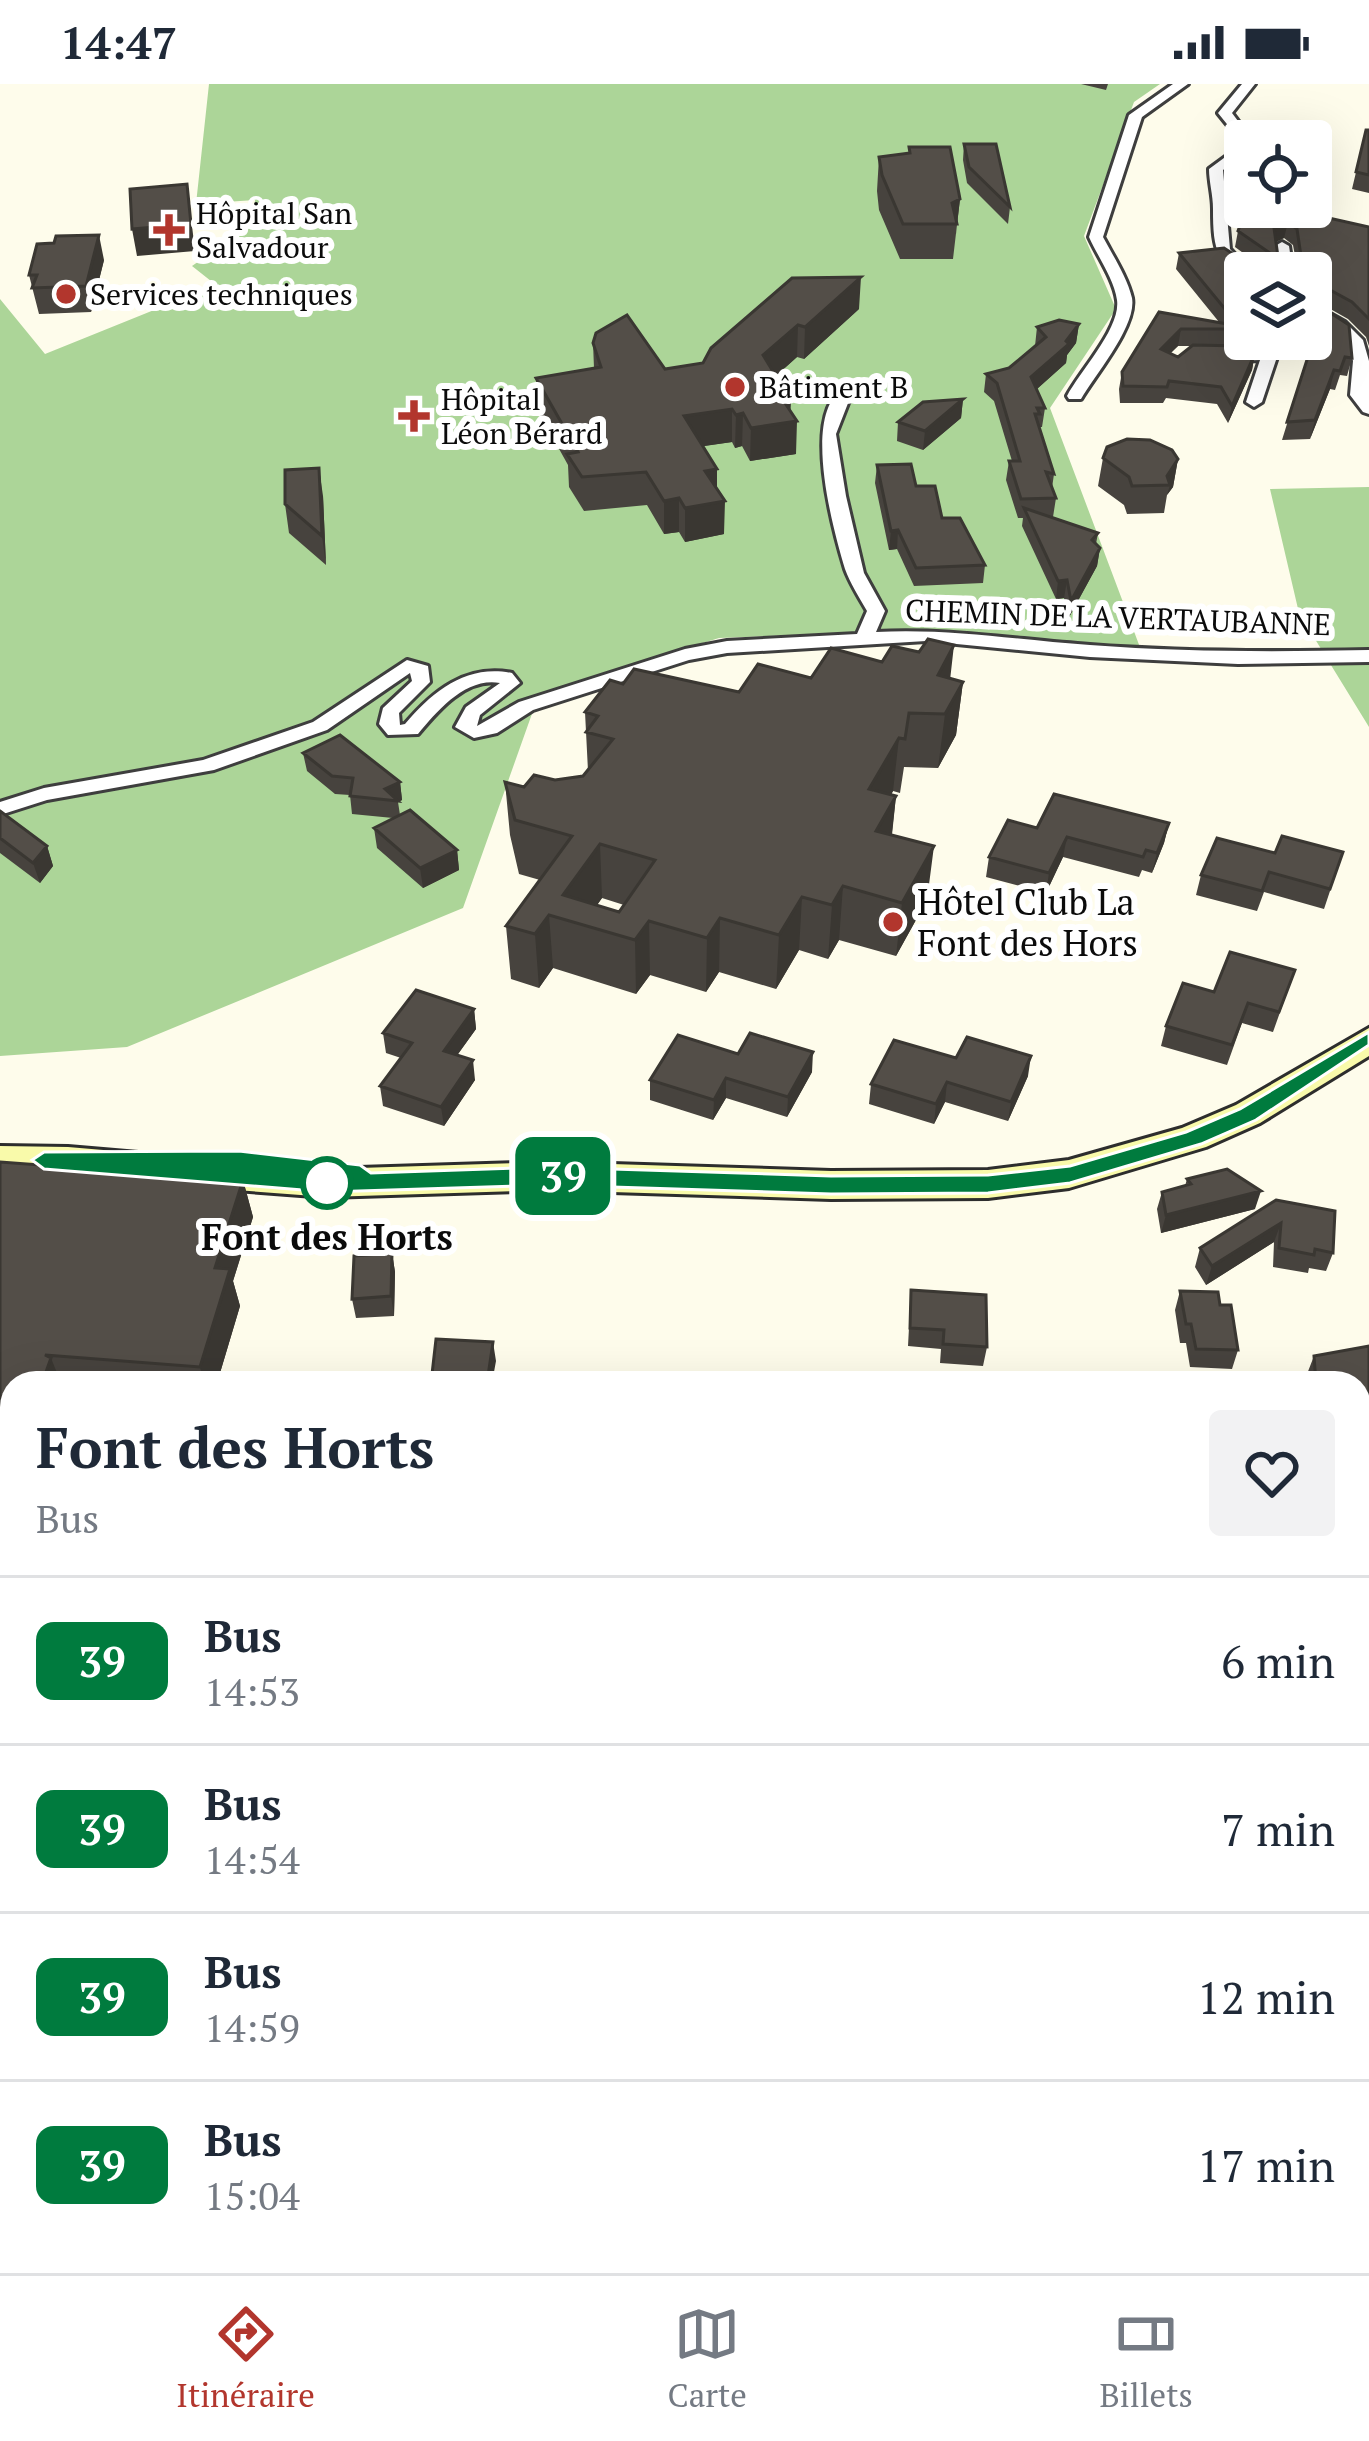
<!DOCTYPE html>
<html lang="fr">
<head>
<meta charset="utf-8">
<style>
  body { margin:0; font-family:"PT Serif",serif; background:#f2f2f3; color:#1f2937; height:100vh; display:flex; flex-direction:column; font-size:45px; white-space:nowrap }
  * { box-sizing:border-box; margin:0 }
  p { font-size:39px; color:#747a83 }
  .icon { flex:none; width:66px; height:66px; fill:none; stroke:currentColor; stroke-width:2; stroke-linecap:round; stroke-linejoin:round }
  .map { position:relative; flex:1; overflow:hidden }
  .drawer { position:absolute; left:0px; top:1287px; width:1371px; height:903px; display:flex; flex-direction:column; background:#fff; border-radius:36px 36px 0 0; box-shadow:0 12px 48px #0002 }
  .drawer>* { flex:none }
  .badge { padding:0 24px; border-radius:18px; font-size:42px; line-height:78px }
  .fabs { position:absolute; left:1224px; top:36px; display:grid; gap:24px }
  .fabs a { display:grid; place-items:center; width:108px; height:108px; border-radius:12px; background:#fff; box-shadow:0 12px 48px #0002; font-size:60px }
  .map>.badge { position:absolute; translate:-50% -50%; box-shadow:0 0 0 6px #fff }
  .round { display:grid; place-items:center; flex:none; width:126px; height:126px; border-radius:12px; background:#f2f2f3 }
  .summary { display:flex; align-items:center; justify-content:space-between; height:204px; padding:0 36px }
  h1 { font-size:57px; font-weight:800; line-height:90px }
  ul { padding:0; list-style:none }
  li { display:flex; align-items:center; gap:36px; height:168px; padding:0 36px; border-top:3px solid #e0e1e3 }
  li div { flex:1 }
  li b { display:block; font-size:45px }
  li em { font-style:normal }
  li .badge { min-width:132px; font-weight:700; text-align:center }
  .status { display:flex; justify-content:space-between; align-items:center; height:84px; padding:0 60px; background:#fff; direction:ltr }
  .status svg { height:33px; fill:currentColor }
  .tab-bar { display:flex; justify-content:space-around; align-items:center; height:168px; border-top:3px solid #e0e1e3; background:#fff; font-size:33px; color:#747a83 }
  .tab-bar a { display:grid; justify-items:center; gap:6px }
  .tab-bar .active { color:#b2362d }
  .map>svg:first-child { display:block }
  .forest { fill:#acd598 }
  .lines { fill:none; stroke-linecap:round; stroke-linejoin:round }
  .minor-casing { stroke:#3e3e3e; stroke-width:6 }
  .secondary-casing { stroke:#2d2d2d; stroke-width:6 }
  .minor { fill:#fff; fill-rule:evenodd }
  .secondary { fill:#f9faaa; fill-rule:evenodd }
  .wall { fill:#47433e; fill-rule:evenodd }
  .shaded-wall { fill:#3a3732 }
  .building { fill:#534e48; stroke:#3a3732; stroke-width:3; fill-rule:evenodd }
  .line { fill:#007b3e; stroke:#fff; stroke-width:3 }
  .poi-dot { fill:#b2362d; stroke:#fff; stroke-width:4.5 }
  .stop-dot { fill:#fff; stroke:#007b3e; stroke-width:6 }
  .labels { text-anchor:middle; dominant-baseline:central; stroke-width:12; stroke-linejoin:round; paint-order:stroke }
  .far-poi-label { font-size:30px; fill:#0b0b0b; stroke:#fff; text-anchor:start }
  .far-street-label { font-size:30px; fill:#0b0b0b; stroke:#fff }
  .poi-label { font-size:36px; fill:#0b0b0b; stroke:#fff; text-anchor:start }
  .stop-label { font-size:36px; font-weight:bold; fill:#0b0b0b; stroke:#fff }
</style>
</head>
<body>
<div class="status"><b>14:47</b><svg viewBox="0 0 49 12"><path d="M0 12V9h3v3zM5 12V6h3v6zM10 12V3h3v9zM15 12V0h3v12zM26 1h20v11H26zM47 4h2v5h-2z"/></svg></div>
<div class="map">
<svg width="1369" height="2189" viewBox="0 0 1369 2189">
  <rect width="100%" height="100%" fill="#fefceb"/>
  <!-- forest -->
  <path class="forest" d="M209,0H1160L1134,18L1084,152L1116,225L1050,324L1141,566L926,546L719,554L539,610L463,824L127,963L0,972V215L45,270L216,201L192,182L254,139L255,116L196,120Z
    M1369,403V643L1299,529L1270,405Z"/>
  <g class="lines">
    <!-- minor casing -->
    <g class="minor-casing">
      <path id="minor" d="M1173,0H1188L1142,33L1103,153C1113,172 1127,193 1132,214C1137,242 1095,291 1081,315H1069L1067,312C1080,287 1121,244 1117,216C1114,195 1098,173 1089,153L1129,31Z
        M1242,0H1255L1232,29L1253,57H1245V70L1223,86L1230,165L1239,175L1264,189C1216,189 1213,167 1213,125C1213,111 1209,98 1209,85L1243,60L1218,29Z
        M1282,158L1289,162L1293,189H1279L1275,162Z
        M1311,219L1345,238L1363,256L1369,277V330L1363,328L1350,311L1353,277L1348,257L1311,230Z
        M1267,255H1283L1262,318L1254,323L1246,318L1260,276L1227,277L1219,272L1227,267L1263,266Z
        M844,304L852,309L836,350L846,412L864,489L885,527L876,548C948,544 1018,556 1090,561C1183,568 1276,568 1369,566V578L1238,580L1090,573L926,557L727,569L689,576L533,626L497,649L474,654L455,643L466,623L500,599C466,593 438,626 418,650L388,651L379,640L383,624L412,597L410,589L327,646L214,686L47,716L0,731V718L44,704L203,676L313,638L407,576L428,582L430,598L399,629L400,641L405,640C433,607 466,580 512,589L520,599L480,631L477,642L519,618L685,565L727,557L857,550L867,527C859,513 850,499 845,485C833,445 801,329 844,304Z"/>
    </g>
    <!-- secondary casing -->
    <g class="secondary-casing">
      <path id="secondary" d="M1369,944V972L1260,1039L1206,1063L1069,1104L988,1114L831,1115L548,1106L327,1113L0,1088V1062L68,1063L327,1085L548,1078L831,1087L988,1086L1069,1076L1182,1044L1236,1021Z"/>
    </g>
    <!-- minor -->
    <use href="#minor" class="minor"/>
    <!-- secondary -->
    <use href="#secondary" class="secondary"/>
  </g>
  <!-- wall -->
  <path class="wall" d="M1081,0H1108L1106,6Z
    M1366,46H1369V109L1352,105Z
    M964,60L1010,123L1008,140L967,99L963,76Z
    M909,63L960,115L953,175H900L879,126L877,107L879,73L909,69Z
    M1247,123L1369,143V262L1366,253L1348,235L1318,218L1320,207H1311V189H1245V255H1258L1252,262H1219L1255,269L1252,286L1228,339L1217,320L1166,314L1163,319H1120L1119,305L1122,288L1159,228L1219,238L1176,185L1179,169L1250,174L1235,163L1238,147ZM1284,154L1293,161L1296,177L1278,173L1276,158ZM1178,262H1192L1178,273L1170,269Z
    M104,176L91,228L39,230L29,191Z
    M859,225L804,275L797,273L776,292L791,328L796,370L750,377L742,362L735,364L732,358L703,362L717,385V405L724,450L685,458L679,448L664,450L647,421L584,427L569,403L568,381L538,327L536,294L594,284L593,259L665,285L703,279L711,264Z
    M1079,240L1076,259L1067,271L1066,279L1037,305L1045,324L1042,343H1039L1054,390L1052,404L1056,414L1053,433L1098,449L1096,460L1100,464L1097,482L1068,535L1064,514L1056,515L1022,442L1023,434H1018L1006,396L1009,377H1012L994,317L984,308L986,290L1009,284L1035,262L1037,243Z
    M1311,245L1352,274L1347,292L1340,291L1335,306L1330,305L1310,355L1282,356L1308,272L1304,271L1308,255H1311Z
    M963,315L961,334L923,366L897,357L898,338Z
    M1103,374L1178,375L1173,403L1167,411L1164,429L1127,430L1124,421L1098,402Z
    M877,381L916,402L985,481L983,499L914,502L897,465L889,466L875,399Z
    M323,412L326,481L289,449L285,420Z
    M811,594L950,595L963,598L956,651L938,684L904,683L900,709L893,707L891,711L896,712L892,751L927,816L896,872L839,856L828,875L799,866L776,905L719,888L706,908L650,891L636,910L553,884L539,904L511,895L506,842L540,796L519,790L510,751L505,698L524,703L583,692L588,687L585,628L623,600L739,608ZM602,814L624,821L619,828L597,821Z
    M303,669L400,698L402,716L398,718L400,731L457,766L459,786L423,804L377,764L374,744L393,734L352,730L350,711L335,710L307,687Z
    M0,727L47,762L53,782L40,799L0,769Z
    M1169,739L1164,759L1152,789L1142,786L1139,793L1063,773L1046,809L986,793L989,773L1037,744Z
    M1343,768L1324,825L1264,808L1257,827L1196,811L1201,791L1275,769Z
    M1295,886L1273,948L1242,939L1227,981L1161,962L1166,942L1214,908Z
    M474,925L476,945L457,971L475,996L444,1042L383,1022L380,1002L401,974L386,969L383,949Z
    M738,970L812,988L787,1033L726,1014L713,1036L650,1016V996Z
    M956,974L1028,992L1008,1037L945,1018L934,1040L869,1020L871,1000Z
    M0,1078L243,1096L253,1133L233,1197L240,1222L217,1299H12V1416L1,1443Z
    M1187,1095L1255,1125L1161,1149L1157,1125L1162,1108L1185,1102Z
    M1276,1116L1333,1169L1326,1187L1309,1184L1308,1189L1273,1183L1274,1158L1206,1201L1195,1183L1200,1164Z
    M392,1169L395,1188L394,1232L356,1234L352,1215Z
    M911,1206L987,1263L983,1282L940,1279L941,1265L908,1262Z
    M1180,1207L1220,1221L1238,1266L1232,1285L1190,1283L1186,1259H1180L1175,1226Z
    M1369,1262V1349L1359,1348V1299H1308L1307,1290L1314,1272Z
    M1359,2036L1369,2189H1344L1342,2178H1359Z
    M12,2178H284L282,2189H91L43,2185L42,2189H0Z
    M967,2178H1196L1197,2189H968Z"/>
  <!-- shaded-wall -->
  <path class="shaded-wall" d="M187,100L195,167L137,172L132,145Z
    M960,115L956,149V150L957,140L952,119Z
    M1288,138L1284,154L1271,160L1274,144Z
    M99,151L104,176L91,228L86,202Z
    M861,193L859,225L804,275L805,243Z
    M1079,240L1076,259L1067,271L1066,279L1029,312L1031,293Z
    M798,241L797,273L762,304L763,271Z
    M1181,245L1178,262L1158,282L1161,265Z
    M1255,269L1252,286L1228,339L1232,322Z
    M1334,286L1330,305L1310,355L1315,336Z
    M963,315L961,334L923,366L925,347Z
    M791,317L790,338L797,337L796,370L750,377L751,344L785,319Z
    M732,325V358L684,365V332Z
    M743,329L742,362L735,364L736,331Z
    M1178,375L1173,403L1167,411L1170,401L1167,392Z
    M319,384L323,412L326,481L322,452Z
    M717,385V418L725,417L724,450L685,458V424L705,387Z
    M679,414V448L664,450V417Z
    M898,446L897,465L889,466L891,447Z
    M1100,464L1097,482L1068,535L1071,517Z
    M1067,496L1064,514L1056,515L1058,497Z
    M954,561L948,614L938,591Z
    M963,598L956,651L938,684L945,630Z
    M899,654L893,707L864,758L869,705Z
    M400,698L402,716L398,718L385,705Z
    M896,712L890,765L876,747Z
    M1169,739L1164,759L1152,789L1157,769Z
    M1067,753L1063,773L1046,809L1049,789Z
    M600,760L602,814L583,841L563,811Z
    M47,762L53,782L40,799L33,779Z
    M934,762L927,816L896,872L902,819Z
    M457,766L459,786L423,804L420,784Z
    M843,802L839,856L828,875L832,821Z
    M802,813L799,866L776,905L779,851Z
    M549,831L553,884L539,904L535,850Z
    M720,834L719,888L706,908L707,854Z
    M649,837L650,891L636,910L635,856Z
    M474,925L476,945L446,987L444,967Z
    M813,968L812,988L787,1033L788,1013Z
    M1031,972L1028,992L1008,1037L1011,1018Z
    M473,976L475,996L444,1042L441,1023Z
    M726,994V1014L713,1036L714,1016Z
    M947,998L945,1018L934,1040L936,1020Z
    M243,1096L253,1133L233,1197L240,1222L217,1299H204L200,1283L215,1184Z
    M1261,1107L1255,1125L1161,1149L1166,1131Z
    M1281,1139L1274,1158L1206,1201L1212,1182Z
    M392,1169L395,1188L394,1232L391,1212Z
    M493,1258L496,1277L492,1299H487Z
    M51,1274L61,1299H42Z
    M0,1374L12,1400V1416L1,1443Z
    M19,2178H37L43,2185L42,2189H16Z
    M267,2178H284L282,2189H268L266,2186Z"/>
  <!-- building -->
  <path class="building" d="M1366,46H1369V91L1356,88Z
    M964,60H996L1010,123L969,83Z
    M909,63H950L960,115L952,119L957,140H903L882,91L879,73L910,69Z
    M187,100L191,140L132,145L130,105Z
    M1247,123H1280L1369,143V235L1352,218L1321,201L1325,190L1245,189V196H1233L1245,211V245H1181L1161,265L1178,273L1193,261L1240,262L1237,265L1255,269L1232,322L1221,303L1169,297L1167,303L1123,302L1122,288L1159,228L1239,242L1179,169L1224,164L1238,173L1271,176L1270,169L1238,147ZM1288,138L1297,145L1301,172L1297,177L1278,173L1274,144Z
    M99,151L86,202L32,204L37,191H29L37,160L54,159L56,152Z
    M861,193L805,243L798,241L763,271L791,317L785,319L797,337L751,344L743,329L736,331L732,325L684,332L717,385L705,387L725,417L685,424L679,414L664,417L646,388L582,393L567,370L578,368L536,294L601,283L593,259L596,249L627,231L665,285L703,279L711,264L792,194Z
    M1320,222L1349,241L1352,274L1345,273L1340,287L1334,286L1315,336L1287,338L1314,254L1311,253V245Z
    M1059,236L1079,240L1066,257L1069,260L1031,293L1045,324H1037L1040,330H1035L1054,390L1046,388L1056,414L1021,415L1009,377H1020L997,299L986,290L1009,284L1046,253L1037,243Z
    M963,315L925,347L898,338L923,318Z
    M1127,355L1150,356L1172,366L1178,375L1167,392L1170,401L1132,402L1129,393L1103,374L1107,363Z
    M911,380L916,402H935L942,434H960L985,481L916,484L898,446L891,447L877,381Z
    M319,384L322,452L285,420V386Z
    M1024,424L1098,449L1092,456L1100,464L1071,517L1067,496L1058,497Z
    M928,555L954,561L938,591L963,598L945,630L909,629L905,655L899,654L869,705L896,712L876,747L934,762L902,819L843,802L832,821L802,813L779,851L720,834L707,854L649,837L635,856L549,831L535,850L506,842L572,752L515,736L505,698L524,703L534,691L555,696L583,692L613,655L586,648L598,632L585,628L610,596L623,600L634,585L739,608L758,580L811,594L831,564L882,578L892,562L919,568ZM600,760L655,776L619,828L563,811Z
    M340,651L400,698L385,705L398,717L350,712L353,694L332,692L303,669Z
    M1054,710L1169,739L1157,769L1146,766L1143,773L1067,753L1049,789L989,773L1008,736L1037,744Z
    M410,726L457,766L420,784L374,744Z
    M0,727L47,762L33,779L0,754Z
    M1282,752L1343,768L1330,805L1269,788L1262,807L1201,791L1217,754L1275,769Z
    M1230,868L1295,886L1279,928L1248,919L1232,961L1166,942L1183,899L1214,908Z
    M416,906L474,925L444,967L473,976L441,1023L380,1002L412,959L383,949Z
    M750,949L813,968L788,1013L726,994L714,1016L650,996L678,951L738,970Z
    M967,953L1031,972L1011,1018L947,998L936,1020L871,1000L894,956L956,974Z
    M0,1078L243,1096L215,1184L230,1185L200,1283L45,1271L51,1274L42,1299H12V1373L0,1372Z
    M1227,1085L1261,1107L1166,1131L1162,1108L1191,1100L1187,1095Z
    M1276,1116L1335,1127L1333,1169L1315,1165L1314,1171L1279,1164L1281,1139L1212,1182L1200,1164Z
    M392,1169L391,1212L352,1215L354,1172Z
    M911,1206L986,1211L987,1263L943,1260L944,1246L910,1244Z
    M1180,1207L1218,1208L1220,1221H1231L1238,1266L1196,1265L1191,1240H1186Z
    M436,1255L493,1258L487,1299H431Z
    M1369,1262V1331L1359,1330V1299H1316L1314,1272Z
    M0,1556L12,1557V2178H19L16,2189H0Z
    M1359,2036H1369V2188L1359,2134Z
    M182,2178H267L266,2186Z
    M362,2178H836V2189H361Z
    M978,2178H1196L1197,2189H978Z"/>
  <!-- line -->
  <path class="line" d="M1369,948V961L1256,1036L1201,1060L1070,1099L988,1109L831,1110L548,1101L327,1108L44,1085L32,1076L44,1068L239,1067L360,1081L371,1089L548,1083L831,1092L988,1091L1070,1082L1186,1048L1240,1025Z"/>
  <!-- markers -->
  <g class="poi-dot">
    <path d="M163 128h12v12h12v12h-12v12h-12v-12h-12v-12h12z"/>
    <circle cx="66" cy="210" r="12"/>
    <circle cx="735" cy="303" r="12"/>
    <path d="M408 314h12v12h12v12h-12v12h-12v-12h-12v-12h12z"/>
    <circle cx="893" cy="838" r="12"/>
  </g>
  <circle class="stop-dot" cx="327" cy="1099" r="24"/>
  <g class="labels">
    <!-- far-poi labels -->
    <g class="far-poi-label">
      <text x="196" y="129">Hôpital San<tspan x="196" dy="34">Salvadour</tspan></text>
      <text x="90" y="210">Services techniques</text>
      <text x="759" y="303">Bâtiment B</text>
      <text x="441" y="315">Hôpital<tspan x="441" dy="34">Léon Bérard</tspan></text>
    </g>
    <!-- far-street labels -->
    <g class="far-street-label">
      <text transform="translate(1118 533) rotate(2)">CHEMIN DE LA VERTAUBANNE</text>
    </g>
    <!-- poi labels -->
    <g class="poi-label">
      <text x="917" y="817">Hôtel Club La<tspan x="917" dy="41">Font des Hors</tspan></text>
    </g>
    <!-- stop labels -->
    <g class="stop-label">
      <text x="327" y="1152">Font des Horts</text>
    </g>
  </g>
</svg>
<div class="fabs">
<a><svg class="icon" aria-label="locate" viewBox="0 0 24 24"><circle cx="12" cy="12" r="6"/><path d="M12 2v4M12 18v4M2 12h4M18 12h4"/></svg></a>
<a><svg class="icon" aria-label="layers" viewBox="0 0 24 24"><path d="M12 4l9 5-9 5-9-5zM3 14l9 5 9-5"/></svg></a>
</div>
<b class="badge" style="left:563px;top:1092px;background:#007b3e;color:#fff">39</b>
<section class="drawer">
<div class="summary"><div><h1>Font des Horts</h1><p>Bus</p></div><a class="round"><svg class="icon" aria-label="heart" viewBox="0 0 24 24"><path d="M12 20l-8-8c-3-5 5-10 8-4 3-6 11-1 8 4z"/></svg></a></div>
<ul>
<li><span class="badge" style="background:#007b3e;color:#fff">39</span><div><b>Bus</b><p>14:53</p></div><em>6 min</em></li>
<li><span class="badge" style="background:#007b3e;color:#fff">39</span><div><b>Bus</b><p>14:54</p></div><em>7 min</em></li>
<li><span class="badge" style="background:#007b3e;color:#fff">39</span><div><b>Bus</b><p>14:59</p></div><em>12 min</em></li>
<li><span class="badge" style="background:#007b3e;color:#fff">39</span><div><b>Bus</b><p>15:04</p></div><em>17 min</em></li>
</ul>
</section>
</div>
<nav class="tab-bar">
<a class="active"><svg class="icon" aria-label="directions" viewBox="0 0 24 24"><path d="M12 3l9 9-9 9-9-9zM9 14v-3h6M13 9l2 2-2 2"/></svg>Itinéraire</a>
<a><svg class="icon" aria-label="map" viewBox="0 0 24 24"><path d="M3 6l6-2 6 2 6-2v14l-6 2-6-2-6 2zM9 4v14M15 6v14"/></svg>Carte</a>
<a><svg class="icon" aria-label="tickets" viewBox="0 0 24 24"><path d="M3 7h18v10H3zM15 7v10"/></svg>Billets</a>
</nav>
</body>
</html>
